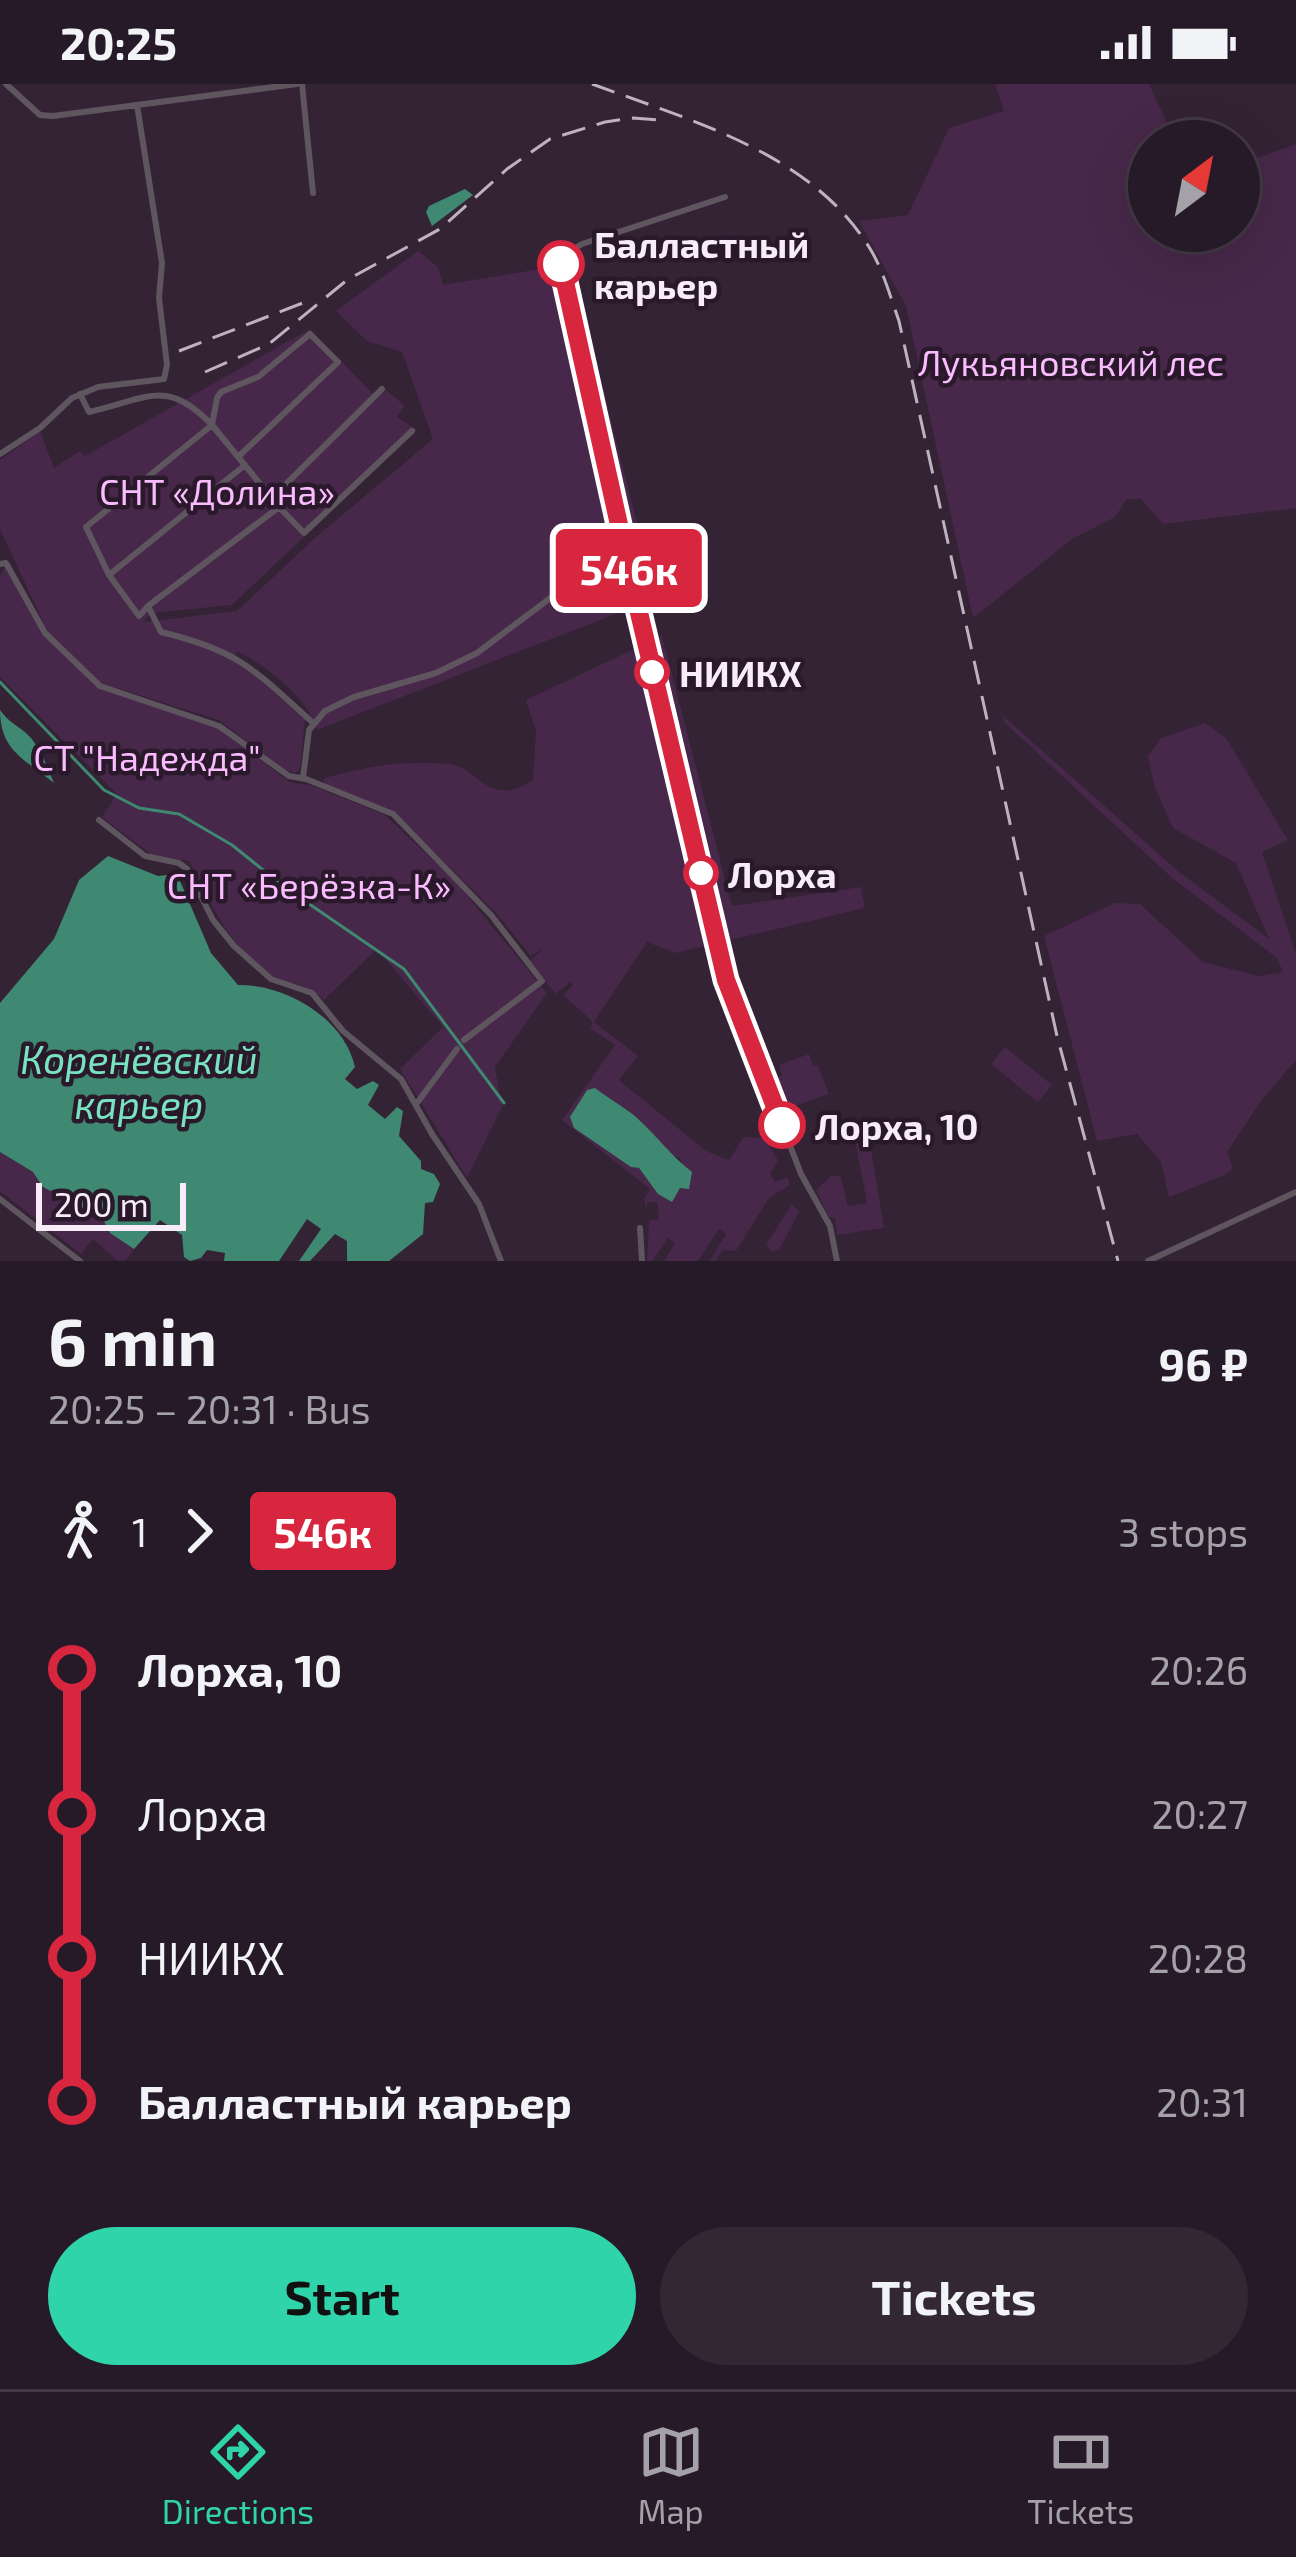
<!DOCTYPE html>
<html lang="en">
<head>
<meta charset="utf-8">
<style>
  body { margin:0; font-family:"Exo 2",sans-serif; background:#332734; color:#f1f3f6; height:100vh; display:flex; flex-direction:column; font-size:45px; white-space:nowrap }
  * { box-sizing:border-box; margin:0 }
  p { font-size:39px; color:#a4a1a8 }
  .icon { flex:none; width:66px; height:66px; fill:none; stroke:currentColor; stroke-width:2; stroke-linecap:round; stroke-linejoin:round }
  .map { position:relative; height:1177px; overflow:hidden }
  .panel { display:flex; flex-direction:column; background:#271a28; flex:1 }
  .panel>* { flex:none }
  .badge { padding:0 24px; border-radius:9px; font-size:42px; line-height:78px }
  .needle { width:78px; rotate:32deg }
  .tools { position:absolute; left:1128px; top:36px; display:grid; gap:24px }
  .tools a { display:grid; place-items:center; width:132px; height:132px; border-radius:50%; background:#271a28; box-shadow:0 12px 48px #0002,0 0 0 3px #433845; font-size:60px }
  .scale { position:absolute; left:36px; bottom:30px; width:150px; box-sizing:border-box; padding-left:12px; border:6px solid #f8ecf9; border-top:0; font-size:33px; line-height:42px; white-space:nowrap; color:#f8ecf9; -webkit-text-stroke:9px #2a192b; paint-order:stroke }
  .map>.badge { position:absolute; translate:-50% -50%; box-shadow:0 0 0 6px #fff }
  .legs { display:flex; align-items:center; gap:18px; height:132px; padding:0 48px; font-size:39px }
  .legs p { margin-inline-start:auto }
  .headline { display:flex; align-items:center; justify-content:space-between; height:204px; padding:0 48px }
  h1 { font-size:66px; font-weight:700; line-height:90px }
  .button { display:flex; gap:24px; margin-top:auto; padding:24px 48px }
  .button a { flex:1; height:138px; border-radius:72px; background:#30d4aa; color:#111; font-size:48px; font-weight:700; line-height:138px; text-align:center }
  .button a+a { background:#332734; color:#f1f3f6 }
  ul { padding:0 48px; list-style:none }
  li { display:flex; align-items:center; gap:42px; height:144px; font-size:45px }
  li i { display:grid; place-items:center; width:18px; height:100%; margin:0 15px; background:currentColor }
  li i::after { content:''; width:30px; height:30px; margin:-15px; border:9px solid; border-radius:50%; background:#271a28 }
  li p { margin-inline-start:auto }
  li:first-child i { background:linear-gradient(#0000 50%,currentColor 0) }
  li:last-child i { background:linear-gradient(currentColor 50%,#0000 0) }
  .status { display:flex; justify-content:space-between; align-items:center; height:84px; padding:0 60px; background:#271a28; direction:ltr }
  .status svg { height:33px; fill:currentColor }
  .dock { display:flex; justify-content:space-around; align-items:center; height:168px; border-top:3px solid #433845; background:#271a28; font-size:33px; color:#a4a1a8 }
  .dock a { display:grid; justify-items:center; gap:6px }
  .dock .on { color:#30d4aa }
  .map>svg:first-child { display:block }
  .green { fill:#47284a; fill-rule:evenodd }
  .water { fill:#3f8871 }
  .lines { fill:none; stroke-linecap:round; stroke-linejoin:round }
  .stream { stroke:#3f8871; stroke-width:3 }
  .minor { stroke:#5e555f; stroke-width:6 }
  .rail { stroke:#bfb2c0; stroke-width:3; stroke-dasharray:24 12; stroke-linecap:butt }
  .line-1-casing { stroke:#fff; stroke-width:27 }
  .line-1 { stroke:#d7263d; stroke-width:18 }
  .stop-1-dot { fill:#fff; stroke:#d7263d; stroke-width:6 }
  .labels { text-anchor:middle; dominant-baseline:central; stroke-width:9; stroke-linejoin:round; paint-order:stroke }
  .stop-label { font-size:36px; font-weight:bold; fill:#f8ecf9; stroke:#2a192b; text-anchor:start }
  .park-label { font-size:36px; fill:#fabcff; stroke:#2a192b }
  .water-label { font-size:39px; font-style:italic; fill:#78e3c0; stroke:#2a192b }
</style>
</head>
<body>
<div class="status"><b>20:25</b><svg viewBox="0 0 49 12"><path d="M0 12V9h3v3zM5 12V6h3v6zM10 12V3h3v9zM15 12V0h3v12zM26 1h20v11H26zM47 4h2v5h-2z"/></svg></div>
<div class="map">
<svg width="1296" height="1177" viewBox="0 0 1296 1177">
  <rect width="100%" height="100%" fill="#342235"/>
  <!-- green -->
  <path class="green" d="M995,0H1149L1172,50L1161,57H1149V147H1239V81L1296,60V424L1163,440L1141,415H1127L1115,433L1072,455L973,534L906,222L859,137L908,131L949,44L1004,27Z
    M418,167L438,183L443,201L558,182L636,522L317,646C310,615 265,581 237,567L233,577L248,585L305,636L300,685L295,689L281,684L219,636L100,599L48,549L0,445V376L40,347L54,384L80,367L85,372L310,245L377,314L386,306L405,322L397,333L417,346L232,521L151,529L143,538L237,527L317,452L433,355L402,268L367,257L336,227Z
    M570,201H577L657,519L639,523Z
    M5,481L43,549L98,603L218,644L290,698L313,702L385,731L455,797L547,909L495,983L502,1023L467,1094L400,985L443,943L377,865L324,916C305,898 295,902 274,892C236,874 206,813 189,777L152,771L102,733L117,710L0,593V492Z
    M662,552L732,822L861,803L865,824L675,869L647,858L594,938L638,972L619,996L706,1067L729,1076L744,1053L764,1054L778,1076L770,1089L775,1098L787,1093L790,1101L769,1114L736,1167L722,1166L716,1177H709L726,1150L719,1145L698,1177H664L675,1159L668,1154L652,1177H647L649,1137L659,1135L657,1118H647V1128L644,1115L650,1105L562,1036L615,961L590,944L593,938L563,911L573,901L571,898L555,910L530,877L544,864L531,872L496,829L394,728L323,700L325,694C367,682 404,676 448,680C480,683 488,726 533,696L536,648L526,616ZM636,1033L670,1071L680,1074L689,1105L681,1103L672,1117L658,1110L639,1084L631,1083L574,1044Z
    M1003,632L1179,788L1269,855L1236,779L1173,744L1154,701L1148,672L1161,654L1205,639L1226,654L1288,756L1262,768L1296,870V976L1261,1017L1227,1068L1233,1084L1225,1091L1169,1113L1161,1078L1137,1050L1097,1057L1044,852L1115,819L1140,820L1203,878L1259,892L1283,888L1277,874L1172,794L1005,639Z
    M1005,963L1052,1001L1038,1018L991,980Z
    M809,970L813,982L818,981L829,1010L783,1026L771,995L782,992L779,981Z
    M866,1034L884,1144L837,1151L835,1134L829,1133L816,1106L832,1091L841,1093L848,1122L867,1119L851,1036Z
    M0,1068L33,1088L43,1103L103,1135L110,1149L134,1165L126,1176L118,1177L93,1155L81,1170L0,1107Z
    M792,1120L799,1128L779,1166L773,1168L766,1161Z"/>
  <!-- water -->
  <path class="water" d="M465,105L473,111L432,142L426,128L429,122Z
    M0,626C13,643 18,640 30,653C41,665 47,683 54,699C24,675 0,666 0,626Z
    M108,772L158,792L177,790L211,869L238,901C286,900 344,934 355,983L345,995L357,1005L373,997L379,1001L368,1021L385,1035L397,1023L403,1027L399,1052L421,1077V1085L434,1090L440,1100L433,1118L425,1119L423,1150L389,1177H347V1157L335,1150L310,1177H299L321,1145L307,1135L279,1177H224L225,1169L207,1166L201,1174L190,1177L184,1173L182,1151L160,1136L134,1165L110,1149L103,1135L43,1103L33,1088L0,1068V919L54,855L79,796Z
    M595,1004C608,1014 624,1023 636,1033C657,1052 672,1073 692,1088L689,1105L680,1104L672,1118L658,1110L639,1084L631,1083L574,1044L570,1033L587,1006Z"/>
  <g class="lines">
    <!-- stream -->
    <path class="stream" d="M0,598L104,706L139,724L179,730L232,761L283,802L404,885L504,1019"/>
    <!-- minor -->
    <path class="minor" d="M6,0L40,31L53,32L297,0
      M302,0L313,109
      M725,113L582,160C566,169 561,174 562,193L726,895L801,1090L830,1142L837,1177
      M80,310L89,328C147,315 166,293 212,341
      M212,341L217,314L221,308L258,293L310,250L338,278L238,373
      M0,370L40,344L72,314L98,303L164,295L167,281L159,214L162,179L137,21
      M273,413L382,305
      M279,423L304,449L412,347
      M0,480L6,479L45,549L100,602L219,642L289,692L306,695L393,730L491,831L542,897L464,956
      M109,491L245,381
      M148,522L279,423L212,341L86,443L109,491L139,532L148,522L161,548C240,567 254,586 312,638
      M303,694L309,646L325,627L354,613L436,589L477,569L557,509L607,485L632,499
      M99,736L145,772L179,779L187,785L213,836L234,862L271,895L312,909L343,947L401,995L432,1050L479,1120L501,1177
      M417,1019L457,965
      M0,1115L80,1177
      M640,1144L642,1177
      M1148,1177L1296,1108"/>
    <!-- rail -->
    <path class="rail" d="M592,0C692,37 815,70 872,168C884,189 891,215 899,237L1057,952L1118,1177
      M179,267L313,215
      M205,288L269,260L347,196L440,145L507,85L550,55L605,38L633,34L661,36"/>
  </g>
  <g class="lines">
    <!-- line-1 casing -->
    <g class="line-1-casing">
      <path id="line-1" d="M561,180L632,499L726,896L782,1041"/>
    </g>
    <!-- line-1 -->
    <use href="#line-1" class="line-1"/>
  </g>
  <!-- markers -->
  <g class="stop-1-dot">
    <circle cx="561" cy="180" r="21"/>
    <circle cx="652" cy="588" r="15"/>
    <circle cx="701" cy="789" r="15"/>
    <circle cx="782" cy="1041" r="21"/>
  </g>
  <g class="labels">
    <!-- stop labels -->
    <g class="stop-label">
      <text x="594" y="159">Балластный<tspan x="594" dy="41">карьер</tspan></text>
      <text x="679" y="588">НИИКХ</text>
      <text x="728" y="789">Лорха</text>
      <text x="815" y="1041">Лорха, 10</text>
    </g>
    <!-- park labels -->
    <g class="park-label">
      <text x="1071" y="277">Лукьяновский лес</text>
      <text x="217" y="406">СНТ «Долина»</text>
      <text x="147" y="672">СТ "Надежда"</text>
      <text x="309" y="800">СНТ «Берёзка-К»</text>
    </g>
    <!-- water labels -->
    <g class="water-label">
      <text x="139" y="974">Коренёвский<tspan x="139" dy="45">карьер</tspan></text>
    </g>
  </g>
</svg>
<div class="tools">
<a><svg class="needle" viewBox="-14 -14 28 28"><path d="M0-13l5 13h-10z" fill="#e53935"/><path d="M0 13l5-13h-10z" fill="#a4a1a8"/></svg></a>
</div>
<div class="scale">200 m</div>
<b class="badge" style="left:629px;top:484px;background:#d7263d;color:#fff">546к</b>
</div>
<section class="panel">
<div class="headline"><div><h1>6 min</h1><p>20:25 – 20:31 · Bus</p></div><b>96 ₽</b></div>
<div class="legs"><svg class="icon" aria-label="walk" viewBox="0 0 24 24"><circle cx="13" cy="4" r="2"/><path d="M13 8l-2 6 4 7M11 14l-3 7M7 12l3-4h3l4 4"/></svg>1<svg class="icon" aria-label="forward" viewBox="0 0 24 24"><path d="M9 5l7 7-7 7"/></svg><b class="badge" style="background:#d7263d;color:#fff">546к</b><p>3 stops</p></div>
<ul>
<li><i style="color:#d7263d"></i><b>Лорха, 10</b><p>20:26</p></li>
<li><i style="color:#d7263d"></i><span>Лорха</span><p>20:27</p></li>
<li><i style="color:#d7263d"></i><span>НИИКХ</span><p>20:28</p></li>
<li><i style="color:#d7263d"></i><b>Балластный карьер</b><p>20:31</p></li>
</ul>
<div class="button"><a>Start</a><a>Tickets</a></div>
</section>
<nav class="dock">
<a class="on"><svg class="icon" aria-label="directions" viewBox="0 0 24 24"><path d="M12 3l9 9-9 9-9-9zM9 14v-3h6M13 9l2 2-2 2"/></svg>Directions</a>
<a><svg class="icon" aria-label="map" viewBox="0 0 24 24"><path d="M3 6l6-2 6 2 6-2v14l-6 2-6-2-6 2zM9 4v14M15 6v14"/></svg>Map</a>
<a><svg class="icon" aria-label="tickets" viewBox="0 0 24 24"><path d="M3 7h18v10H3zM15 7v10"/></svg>Tickets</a>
</nav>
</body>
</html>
